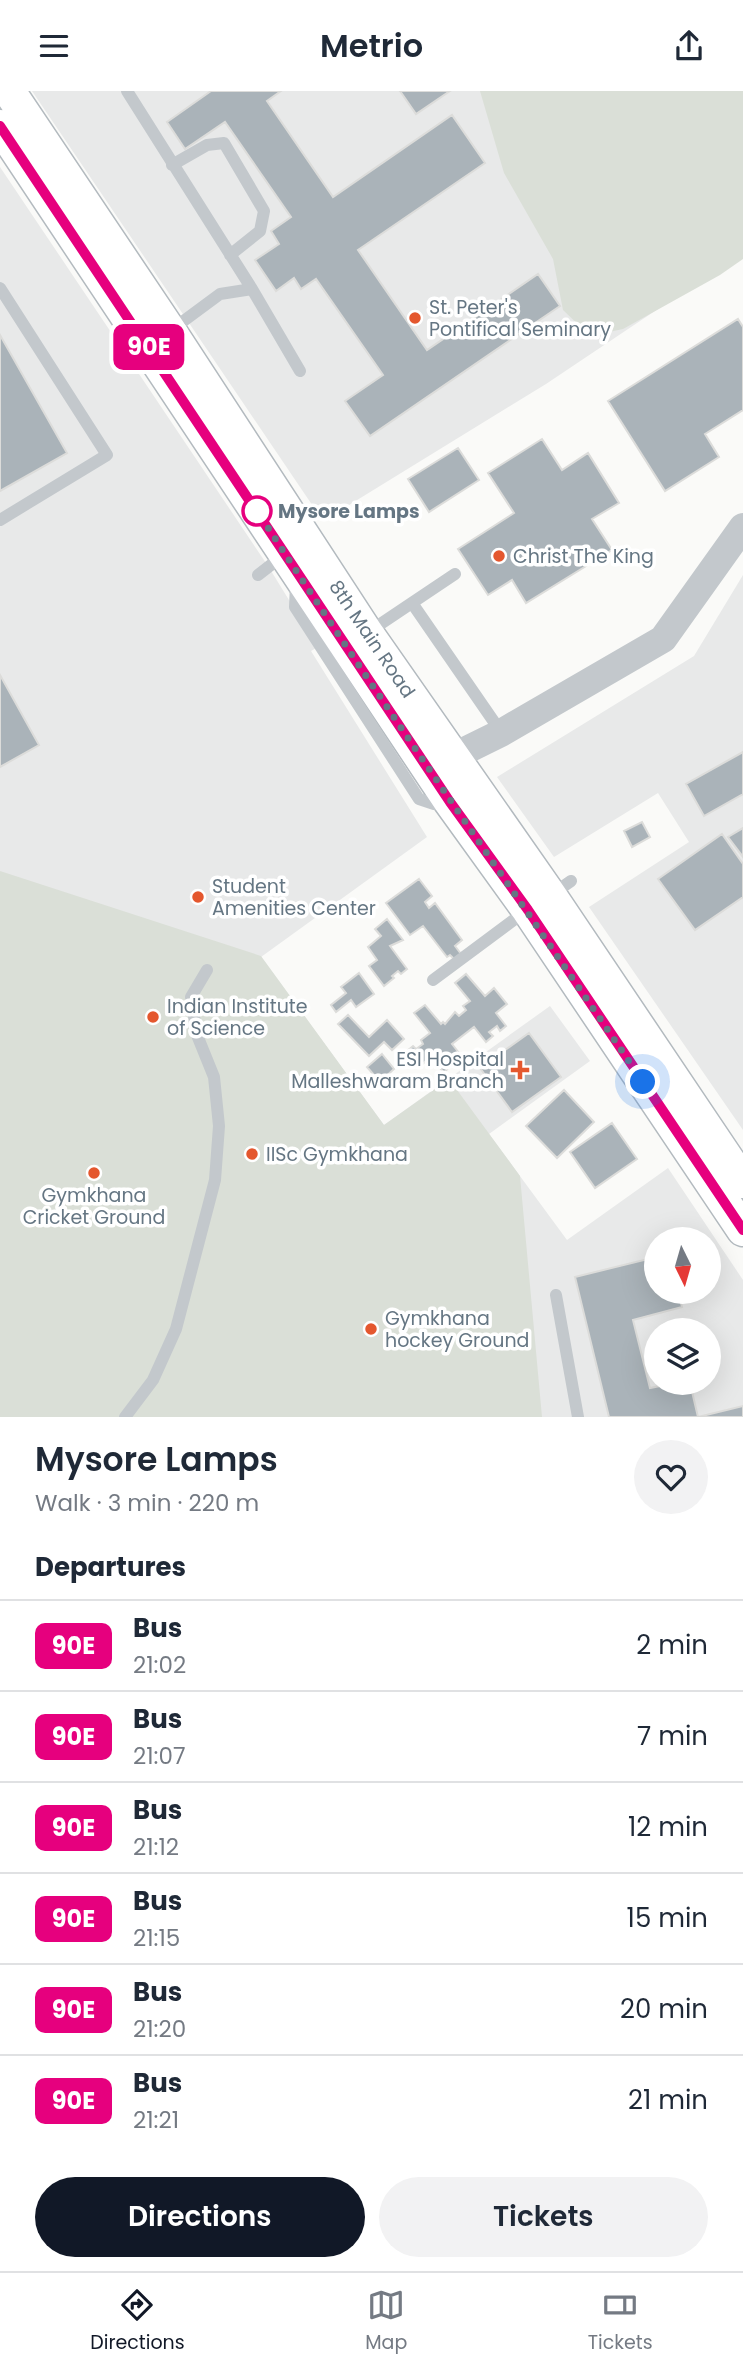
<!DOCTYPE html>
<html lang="en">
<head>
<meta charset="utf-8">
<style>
  body { margin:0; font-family:Poppins,sans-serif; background:#f2f2f3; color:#1f2937; height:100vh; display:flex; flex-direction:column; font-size:26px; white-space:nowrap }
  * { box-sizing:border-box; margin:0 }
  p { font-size:23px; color:#747a83 }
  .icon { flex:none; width:38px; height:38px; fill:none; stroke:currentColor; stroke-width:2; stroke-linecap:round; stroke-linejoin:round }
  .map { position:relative; height:1326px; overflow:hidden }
  .panel { display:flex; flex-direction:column; background:#fff; flex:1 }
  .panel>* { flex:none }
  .badge { padding:0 14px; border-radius:10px; font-size:24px; line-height:46px }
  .needle { width:46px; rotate:175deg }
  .fabs { position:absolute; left:644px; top:1136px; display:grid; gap:14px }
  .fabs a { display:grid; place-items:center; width:77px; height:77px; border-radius:50%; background:#fff; box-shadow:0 7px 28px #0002; font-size:35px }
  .you { position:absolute; width:35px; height:35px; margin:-18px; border:5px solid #fff; border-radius:50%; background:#1a73e8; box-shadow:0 0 0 10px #1a73e833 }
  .map>.badge { position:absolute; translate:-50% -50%; box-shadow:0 0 0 4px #fff }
  h2 { padding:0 35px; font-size:26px; line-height:63px }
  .round { display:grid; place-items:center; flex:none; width:74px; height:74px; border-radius:37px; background:#f2f2f3 }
  .overview { display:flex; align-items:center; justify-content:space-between; height:119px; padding:0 35px }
  h1 { font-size:33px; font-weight:600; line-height:52px }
  .primary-button { display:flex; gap:14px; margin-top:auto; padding:14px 35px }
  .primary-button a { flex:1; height:80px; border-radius:42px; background:#111827; color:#fff; font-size:28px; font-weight:600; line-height:80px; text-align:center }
  .primary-button a+a { background:#f2f2f3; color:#1f2937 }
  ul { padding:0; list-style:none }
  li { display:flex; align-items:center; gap:21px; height:91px; padding:0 35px; border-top:2px solid #e0e1e3 }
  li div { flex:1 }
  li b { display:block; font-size:26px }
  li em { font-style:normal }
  li .badge { min-width:77px; font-weight:700; text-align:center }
  header { display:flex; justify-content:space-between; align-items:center; height:91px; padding:0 35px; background:#fff; font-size:32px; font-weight:600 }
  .tab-bar { display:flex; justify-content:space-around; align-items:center; height:98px; border-top:2px solid #e0e1e3; background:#fff; font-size:19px; color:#747a83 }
  .tab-bar a { display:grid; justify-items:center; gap:4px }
  .tab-bar .on { color:#111827 }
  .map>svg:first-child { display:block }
  .built { fill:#e8e9e9; fill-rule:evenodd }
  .green { fill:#dadfd7 }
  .building { fill:#aab3b9; stroke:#dcdcda; stroke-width:2 }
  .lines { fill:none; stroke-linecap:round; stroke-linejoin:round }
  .secondary-casing { stroke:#b3babf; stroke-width:35 }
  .service { stroke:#c3c8cc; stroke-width:12 }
  .tertiary { stroke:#c3c8cc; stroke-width:28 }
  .secondary { stroke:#fff; stroke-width:32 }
  .line-casing { stroke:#fff; stroke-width:16 }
  .line { stroke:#e6007e; stroke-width:10 }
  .walk { stroke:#657683; stroke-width:7; stroke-dasharray:0 12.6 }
  .poi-dot { fill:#e4572e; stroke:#fff; stroke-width:2.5 }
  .stop-dot { fill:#fff; stroke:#e6007e; stroke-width:3.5 }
  .labels { text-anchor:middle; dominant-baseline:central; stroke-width:7; stroke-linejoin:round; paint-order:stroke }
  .poi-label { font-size:19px; fill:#657683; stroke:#fff; text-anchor:start }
  .stop-label { font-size:19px; font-weight:bold; fill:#657683; stroke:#fff; text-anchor:start }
  .street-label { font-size:19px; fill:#657683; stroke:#fff }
</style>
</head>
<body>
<header><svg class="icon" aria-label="menu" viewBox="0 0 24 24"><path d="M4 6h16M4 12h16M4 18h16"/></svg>Metrio<svg class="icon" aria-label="share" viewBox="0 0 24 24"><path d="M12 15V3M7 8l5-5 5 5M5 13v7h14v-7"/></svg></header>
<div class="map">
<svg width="743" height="1326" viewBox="0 0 743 1326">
  <rect width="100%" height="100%" fill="#fafaf8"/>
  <!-- built -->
  <path class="built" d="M32,0H743V161L546,293L323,430Z
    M0,76L268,475L318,556L311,560L427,746L261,866L384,1034L550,915L590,970L489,1043L567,1149L668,1077L743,1189V1326H0ZM656,1148H709V1200H656ZM656,1239H709V1292H656Z
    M743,484V1039L589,816L689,751L658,702L554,766L497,686L694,565Z"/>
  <!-- green -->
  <path class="green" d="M480,0H743V168L720,184L623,238L590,245L563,219L553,168L504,82Z
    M0,780L261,865L384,1034L449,988L520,1085L542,1326H0Z"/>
  <!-- building -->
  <path class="building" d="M211,0H281L267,10L333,106L452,24L485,72L358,159L427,259L538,183L560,215L370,345L345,310L383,284L316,188L301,198L294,187L276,200L255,169L279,153L271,140L291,126L225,31L185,58L167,31Z
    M400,0H450L416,23Z
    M738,228L743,236V319L705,343L719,366L665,400L608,310Z
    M0,244L67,362L0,400Z
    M542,348L562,379L588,362L619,412L592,428L612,459L526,512L512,489L488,504L458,458L514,422L488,382Z
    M458,357L479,389L429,421L408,388Z
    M0,584L39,654L0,676Z
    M743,661V703L704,725L686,693Z
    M642,731L650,746L632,756L624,740Z
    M743,737V766L728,746Z
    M722,743L743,773V806L695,839L658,788Z
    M419,788L432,805L425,811L429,817L435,812L462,849L455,855L461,863L454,868L450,864L447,866L423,835L410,844L386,812Z
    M387,828L403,849L390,855L407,878L401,883L398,880L392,885L394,887L384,895L369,875L377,869L368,856L381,845L375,838Z
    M359,882L374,903L356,916L351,909L336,921L331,914L346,902L341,896Z
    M466,883L485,905L494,897L507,913L496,922L506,935L500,940L497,935L489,941L493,945L486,951L474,936L452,953L463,967L457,972L455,969L444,982L431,966L420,975L407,960L413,955L416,958L423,953L421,949L430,942L414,922L425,914L441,933L443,931L445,933L455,921L459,925L466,919L463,915L470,910L455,892Z
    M348,924L369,946L387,929L404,948L392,959L384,951L369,965L338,933Z
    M529,942L561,986L512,1021L480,977Z
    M382,963L394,978L380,991L367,976Z
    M564,999L594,1031L557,1067L526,1035Z
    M612,1032L637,1068L595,1097L570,1061Z
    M656,1166V1200H678L682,1216L633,1229L650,1297L675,1292H690L698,1326L743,1315V1326H609L575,1186Z"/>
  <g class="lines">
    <!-- secondary casing -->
    <g class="secondary-casing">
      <path id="secondary" d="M9,0L170,240L367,542L550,804L743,1091
        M0,35L450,711L528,819L743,1139"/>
    </g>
    <!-- service -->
    <path class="service" d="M127,0L252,198L300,280
      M172,74L207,54L224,52L264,120L260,140L230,164
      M0,197L107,364L0,429
      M170,240L220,203L252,198
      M258,484L285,463
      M296,493L295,516L419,708L434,713L446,712
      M412,512L501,641
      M367,542L455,483
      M551,804L571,790
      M433,889L527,819
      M556,1204L578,1326
      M125,1326L153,1289L176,1238L215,1089L219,1035L214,986L197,944L191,906L207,879"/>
    <!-- tertiary -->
    <path class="tertiary" d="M434,675L501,642L663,548L743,436"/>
    <!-- secondary -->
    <use href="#secondary" class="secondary"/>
  </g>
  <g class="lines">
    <!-- line casing -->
    <g class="line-casing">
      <path id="line" d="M0,35L450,711L528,819L743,1139"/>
    </g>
    <!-- line -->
    <use href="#line" class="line"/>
    <!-- walk -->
    <path class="walk" d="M257,420L256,418C381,612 514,800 643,991"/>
  </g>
  <!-- markers -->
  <g class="poi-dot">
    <circle cx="415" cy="227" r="7"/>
    <circle cx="499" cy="465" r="7"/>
    <circle cx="198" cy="806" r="7"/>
    <circle cx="153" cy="926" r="7"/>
    <path d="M516.5 968.5h7v7h7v7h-7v7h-7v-7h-7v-7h7z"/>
    <circle cx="252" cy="1063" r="7"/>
    <circle cx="94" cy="1082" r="7"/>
    <circle cx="371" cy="1238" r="7"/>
  </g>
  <circle class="stop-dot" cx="257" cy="420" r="14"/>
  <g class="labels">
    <!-- poi labels -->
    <g class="poi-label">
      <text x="429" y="216">St. Peter's<tspan x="429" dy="22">Pontifical Seminary</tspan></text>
      <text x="513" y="465">Christ The King</text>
      <text x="212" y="795">Student<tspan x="212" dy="22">Amenities Center</tspan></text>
      <text x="167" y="915">Indian Institute<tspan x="167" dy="22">of Science</tspan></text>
      <text x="504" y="968" text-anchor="end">ESI Hospital<tspan x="504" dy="22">Malleshwaram Branch</tspan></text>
      <text x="266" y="1063">IISc Gymkhana</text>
      <text x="94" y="1104" text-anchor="middle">Gymkhana<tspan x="94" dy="22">Cricket Ground</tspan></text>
      <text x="385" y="1227">Gymkhana<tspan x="385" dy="22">hockey Ground</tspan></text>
    </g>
    <!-- stop labels -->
    <g class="stop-label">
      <text x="278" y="420">Mysore Lamps</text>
    </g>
    <!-- street labels -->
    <g class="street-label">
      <text transform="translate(372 548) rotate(56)">8th Main Road</text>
    </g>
  </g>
</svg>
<div class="fabs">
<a><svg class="needle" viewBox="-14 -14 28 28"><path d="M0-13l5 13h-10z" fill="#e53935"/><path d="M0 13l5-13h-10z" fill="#747a83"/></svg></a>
<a><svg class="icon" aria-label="layers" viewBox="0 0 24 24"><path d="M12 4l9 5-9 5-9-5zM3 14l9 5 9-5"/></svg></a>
</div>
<div class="you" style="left:643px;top:991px"></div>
<b class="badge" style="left:149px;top:256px;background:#e6007e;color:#fff">90E</b>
</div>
<section class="panel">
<div class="overview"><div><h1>Mysore Lamps</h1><p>Walk · 3 min · 220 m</p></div><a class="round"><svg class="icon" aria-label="heart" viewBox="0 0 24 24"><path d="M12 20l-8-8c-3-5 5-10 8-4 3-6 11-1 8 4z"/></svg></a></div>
<h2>Departures</h2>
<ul>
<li><span class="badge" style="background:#e6007e;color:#fff">90E</span><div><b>Bus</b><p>21:02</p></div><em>2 min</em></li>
<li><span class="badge" style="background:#e6007e;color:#fff">90E</span><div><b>Bus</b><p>21:07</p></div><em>7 min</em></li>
<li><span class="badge" style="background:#e6007e;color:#fff">90E</span><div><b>Bus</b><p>21:12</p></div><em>12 min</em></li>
<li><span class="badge" style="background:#e6007e;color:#fff">90E</span><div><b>Bus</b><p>21:15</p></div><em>15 min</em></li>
<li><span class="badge" style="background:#e6007e;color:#fff">90E</span><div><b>Bus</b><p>21:20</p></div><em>20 min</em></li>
<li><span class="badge" style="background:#e6007e;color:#fff">90E</span><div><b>Bus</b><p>21:21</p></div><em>21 min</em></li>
</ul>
<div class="primary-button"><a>Directions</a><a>Tickets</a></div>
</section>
<nav class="tab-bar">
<a class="on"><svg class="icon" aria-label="directions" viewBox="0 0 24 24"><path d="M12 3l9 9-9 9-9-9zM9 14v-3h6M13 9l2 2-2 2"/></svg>Directions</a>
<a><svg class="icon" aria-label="map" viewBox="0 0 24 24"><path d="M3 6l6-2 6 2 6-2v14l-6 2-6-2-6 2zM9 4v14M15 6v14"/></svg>Map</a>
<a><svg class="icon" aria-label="tickets" viewBox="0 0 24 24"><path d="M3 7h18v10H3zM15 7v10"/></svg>Tickets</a>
</nav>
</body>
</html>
